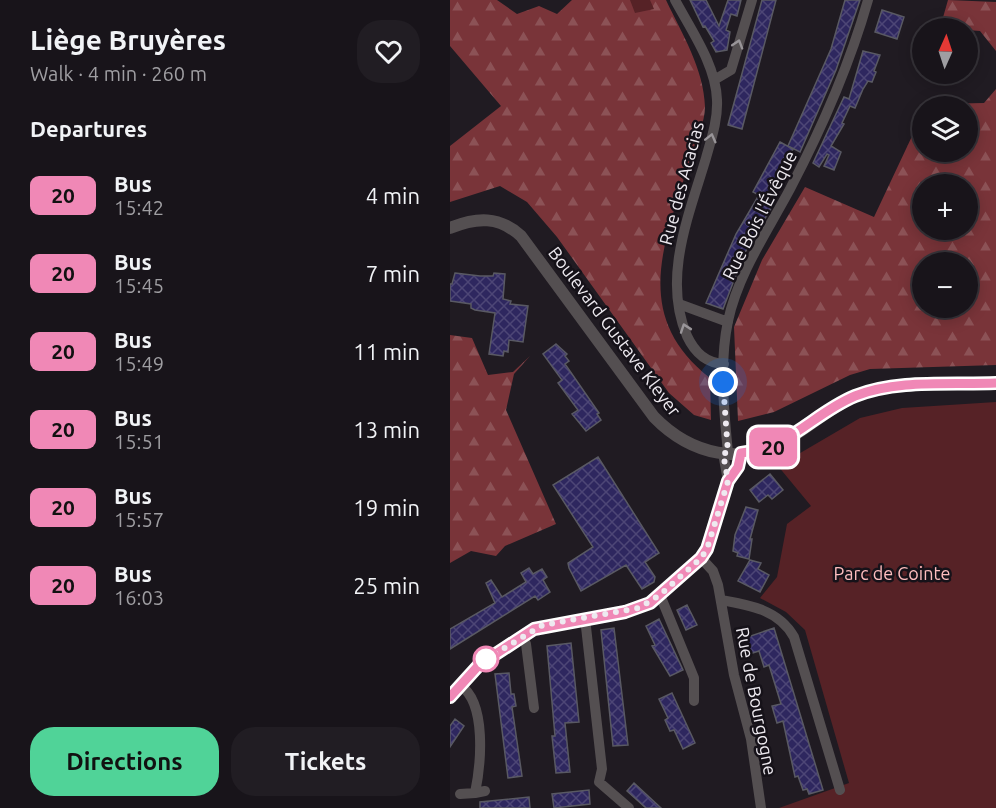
<!DOCTYPE html>
<html lang="en">
<head>
<meta charset="utf-8">
<style>
  body { margin:0; font-family:Ubuntu,sans-serif; background:#211d23; color:#f1f3f6; height:100vh; display:flex; flex-direction:column; font-size:22px; white-space:nowrap }
  * { box-sizing:border-box; margin:0 }
  p { font-size:20px; color:#9f9ea2 }
  .icon { flex:none; width:33px; height:33px; fill:none; stroke:currentColor; stroke-width:2; stroke-linecap:round; stroke-linejoin:round }
  .map { position:relative; flex:1; overflow:hidden }
  .details { display:flex; flex-direction:column; background:#18141a; width:450px }
  .details>* { flex:none }
  .badge { padding:0 12px; border-radius:9px; font-size:21px; line-height:39px }
  .needle { width:39px; rotate:3deg }
  .tools { position:absolute; left:462px; top:18px; display:grid; gap:12px }
  .tools a { display:grid; place-items:center; width:66px; height:66px; border-radius:50%; background:#18141a; box-shadow:0 3px 15px #0003,0 0 0 2px #363339; font-size:30px }
  .you { position:absolute; width:30px; height:30px; margin:-15px; border:4px solid #fff; border-radius:50%; background:#1a73e8; box-shadow:0 0 0 9px #1a73e833 }
  .map>.badge { position:absolute; translate:-50% -50%; box-shadow:0 0 0 3px #fff }
  h2 { padding:0 30px; font-size:22px; line-height:54px }
  .round { display:grid; place-items:center; flex:none; width:63px; height:63px; border-radius:24px; background:#211d23 }
  .overview { display:flex; align-items:center; justify-content:space-between; height:102px; padding:0 30px }
  h1 { font-size:28px; font-weight:600; line-height:45px }
  .action { display:flex; gap:12px; margin-top:auto; padding:12px 30px }
  .action a { flex:1; height:69px; border-radius:24px; background:#50d398; color:#111; font-size:24px; font-weight:600; line-height:69px; text-align:center }
  .action a+a { background:#211d23; color:#f1f3f6 }
  ul { padding:0; list-style:none }
  li { display:flex; align-items:center; gap:18px; height:78px; padding:0 30px }
  li div { flex:1 }
  li b { display:block; font-size:22px }
  li em { font-style:normal }
  li .badge { min-width:66px; font-weight:700; text-align:center }
  main { display:flex; flex:1; min-height:0 }
  .map>svg:first-child { display:block }
  .forest { fill:url(#forest-firs); fill-rule:evenodd }
  .park { fill:#562226 }
  .building { fill:url(#building-cross-hatch); stroke:#595963; stroke-width:1.5 }
  .lines { fill:none; stroke-linecap:round; stroke-linejoin:round }
  .minor { stroke:#544f51; stroke-width:10 }
  .tertiary { stroke:#544f51; stroke-width:12 }
  .oneway { stroke:#999599 }
  .line-casing { stroke:#fff; stroke-width:14 }
  .line { stroke:#f088b6; stroke-width:9 }
  .walk { stroke:#eeeaf0; stroke-width:6; stroke-dasharray:0 10.8 }
  .stop-dot { fill:#fff; stroke:#f088b6; stroke-width:3 }
  .labels { text-anchor:middle; dominant-baseline:central; stroke-width:5; stroke-linejoin:round; paint-order:stroke }
  .street-label { font-size:18px; fill:#eeeaf0; stroke:#161219 }
  .park-label { font-size:18px; fill:#febdbe; stroke:#161219 }
</style>
</head>
<body>
<main>
<section class="details">
<div class="overview"><div><h1>Liège Bruyères</h1><p>Walk · 4 min · 260 m</p></div><a class="round"><svg class="icon" aria-label="heart" viewBox="0 0 24 24"><path d="M12 20l-8-8c-3-5 5-10 8-4 3-6 11-1 8 4z"/></svg></a></div>
<h2>Departures</h2>
<ul>
<li><span class="badge" style="background:#f088b6;color:#111">20</span><div><b>Bus</b><p>15:42</p></div><em>4 min</em></li>
<li><span class="badge" style="background:#f088b6;color:#111">20</span><div><b>Bus</b><p>15:45</p></div><em>7 min</em></li>
<li><span class="badge" style="background:#f088b6;color:#111">20</span><div><b>Bus</b><p>15:49</p></div><em>11 min</em></li>
<li><span class="badge" style="background:#f088b6;color:#111">20</span><div><b>Bus</b><p>15:51</p></div><em>13 min</em></li>
<li><span class="badge" style="background:#f088b6;color:#111">20</span><div><b>Bus</b><p>15:57</p></div><em>19 min</em></li>
<li><span class="badge" style="background:#f088b6;color:#111">20</span><div><b>Bus</b><p>16:03</p></div><em>25 min</em></li>
</ul>
<div class="action"><a>Directions</a><a>Tickets</a></div>
</section>
<div class="map">
<svg width="546" height="808" viewBox="0 0 546 808">
  <defs>
    <pattern id="forest-firs" width="22" height="20" patternUnits="userSpaceOnUse" patternTransform="scale(1.5)"><rect width="22" height="20" fill="#793439"/><path d="M5 1l3.5 6h-7zM16 11l3.5 6h-7z" fill="#8c5256"/></pattern>
    <pattern id="building-cross-hatch" width="8" height="8" patternUnits="userSpaceOnUse" patternTransform="scale(1.5)"><rect width="8" height="8" fill="#2e275f"/><path d="M0 0l8 8M0 8l8-8" fill="none" stroke="#4d4676"/></pattern>
  </defs>
  <rect width="100%" height="100%" fill="#201b22"/>
  <!-- forest -->
  <path class="forest" d="M0,0H47L67,14L89,6L107,14L122,0H216C232,34 254,69 255,107C255,122 246,141 241,156C217,237 178,314 260,378L261,420L244,415L219,393L107,237L77,202L50,186L0,202V146L51,106L0,46Z
    M498,0L546,2V51L530,31L490,28Z
    M546,89V365L420,369L400,375L324,412L288,421L284,327L312,260L355,187L424,217L464,132L472,122V152H518V106H485L487,104L534,103ZM472,184H518V230H472ZM472,262H518V308H472Z
    M0,335L22,338L38,375L63,372L80,356L64,374L56,410L106,524L55,546L46,556L21,551L0,563Z"/>
  <!-- park -->
  <path class="park" d="M180,0H200L204,9L185,13Z
    M546,402V808H329L399,783L355,630L336,612L310,598L327,577L337,524L361,506L328,466L410,418L452,408Z"/>
  <!-- building -->
  <path class="building" d="M240,0H256L269,26L278,0H291L287,16L281,14L276,30L280,32L277,50L266,52L261,43L264,41L255,26L253,27Z
    M312,0H326L292,129L278,125Z
    M395,0H410L386,70L350,152L338,146L381,49Z
    M432,10L454,17L447,39L425,32Z
    M413,51L430,55L424,71L426,72L422,82L418,81L413,89L405,108L400,106L392,123L394,124L381,146L391,152L384,170L374,166L379,155L377,154L369,167L363,163L394,97L399,99Z
    M330,142L343,149L317,199L324,203L294,254L273,309L256,303L286,234L309,195L303,192Z
    M5,273L30,276H43L44,273L55,274L53,299L61,301L60,304L78,306L73,342L59,340L58,352L54,351L53,356L39,354L45,313L25,310L21,308V304L0,301V284H2Z
    M106,344L117,354L115,356L119,361L115,364L149,413L147,414L151,420L136,431L122,414L128,410L108,383L112,380L93,354Z
    M148,457L209,553L195,562L205,577L204,582L192,589L176,565L131,591L119,568L118,563L143,547L103,485Z
    M320,474L333,490L322,499L318,495L309,502L300,490Z
    M296,507L308,510L300,539H302L299,559L287,556L288,553L283,551L285,535Z
    M300,560L311,563L308,569L319,575L310,592L288,581Z
    M79,568L83,574L92,569L97,577L93,580L100,592L88,600L85,596L0,649V629L45,603L36,583L41,580L52,597L76,582L71,573Z
    M237,605L247,625L236,630L227,610Z
    M209,619L233,670L220,676L202,646L205,645L196,626Z
    M164,628L178,745L163,746L151,630Z
    M324,628L373,790L359,794L357,789L353,790L348,776L345,777L333,721L327,723L324,713L322,706L331,704L319,665L314,667L309,651L296,655L292,639Z
    M121,643L129,722L115,723L120,772L106,773L102,736H105L97,646Z
    M59,673L61,694H64L66,706L62,707L72,776L58,778L45,674Z
    M222,693L245,743L233,749L224,730L220,731L215,720L218,718L209,699Z
    M5,719L14,726L0,747V726Z
    M184,783L211,808H196L177,791Z
    M139,790L140,804L104,808L102,794Z
    M79,797L80,808H30V802Z"/>
  <g class="lines">
    <!-- minor -->
    <path class="minor" d="M225,0C241,30 266,65 267,100C268,120 261,140 256,158C239,215 212,278 237,336C245,353 256,363 274,364
      M264,80L281,70L302,0
      M229,304L278,322
      M273,453L278,481
      M278,453C274,411 269,364 278,321C288,274 317,232 340,189C372,128 399,67 418,0
      M251,558L263,571L268,585L284,675L301,739L311,808
      M210,595L244,678V701
      M271,600C300,605 329,610 344,637L390,790
      M135,618L152,769L149,782L179,808
      M72,636L76,644L84,708
      M10,685C37,703 31,764 25,793L35,791
      M0,697L29,665L84,629L175,612L200,603L251,558L257,549L278,481L288,467L291,453
      M10,794L25,793"/>
    <!-- tertiary -->
    <path class="tertiary" d="M0,228C27,217 49,216 71,236L204,417C241,455 292,467 340,438C368,421 391,398 423,390C461,380 506,385 546,383"/>
  </g>
  <!-- one-way arrows -->
  <defs><path id="oneway-chevron" d="M-2-3.5L2.5 0L-2 3.5" fill="none" stroke-width="1.6" stroke-linecap="round" stroke-linejoin="round" transform="scale(1.5)"/></defs>
  <g class="oneway">
    <use href="#oneway-chevron" transform="translate(288 44) rotate(-73)"/>
    <use href="#oneway-chevron" transform="translate(261 138) rotate(-76)"/>
    <use href="#oneway-chevron" transform="translate(235 328) rotate(-109)"/>
  </g>
  <g class="lines">
    <!-- line casing -->
    <g class="line-casing">
      <path id="line" d="M0,697L29,665L84,629L175,612L200,603L251,558L257,549L278,481L288,467L291,453C341,448 362,414 405,396C447,379 501,385 546,383"/>
    </g>
    <!-- line -->
    <use href="#line" class="line"/>
    <!-- walk -->
    <path class="walk" d="M36,659L93,625L189,608L210,595L251,558L257,549L278,481L273,453H278L273,382"/>
  </g>
  <!-- markers -->
  <circle class="stop-dot" cx="36" cy="659" r="12"/>
  <g class="labels">
    <!-- street labels -->
    <g class="street-label">
      <text transform="translate(231 183) rotate(-75)">Rue des Acacias</text>
      <text transform="translate(309 215) rotate(-63)">Rue Bois l'Évêque</text>
      <text transform="translate(165 331) rotate(53)">Boulevard Gustave Kleyer</text>
      <text transform="translate(307 701) rotate(79)">Rue de Bourgogne</text>
    </g>
    <!-- park labels -->
    <g class="park-label">
      <text x="442" y="573">Parc de Cointe</text>
    </g>
  </g>
</svg>
<div class="tools">
<a><svg class="needle" viewBox="-14 -14 28 28"><path d="M0-13l5 13h-10z" fill="#e53935"/><path d="M0 13l5-13h-10z" fill="#9f9ea2"/></svg></a>
<a><svg class="icon" aria-label="layers" viewBox="0 0 24 24"><path d="M12 4l9 5-9 5-9-5zM3 14l9 5 9-5"/></svg></a>
<a>+</a>
<a>−</a>
</div>
<div class="you" style="left:273px;top:382px"></div>
<b class="badge" style="left:323px;top:447px;background:#f088b6;color:#111">20</b>
</div>
</main>
</body>
</html>
